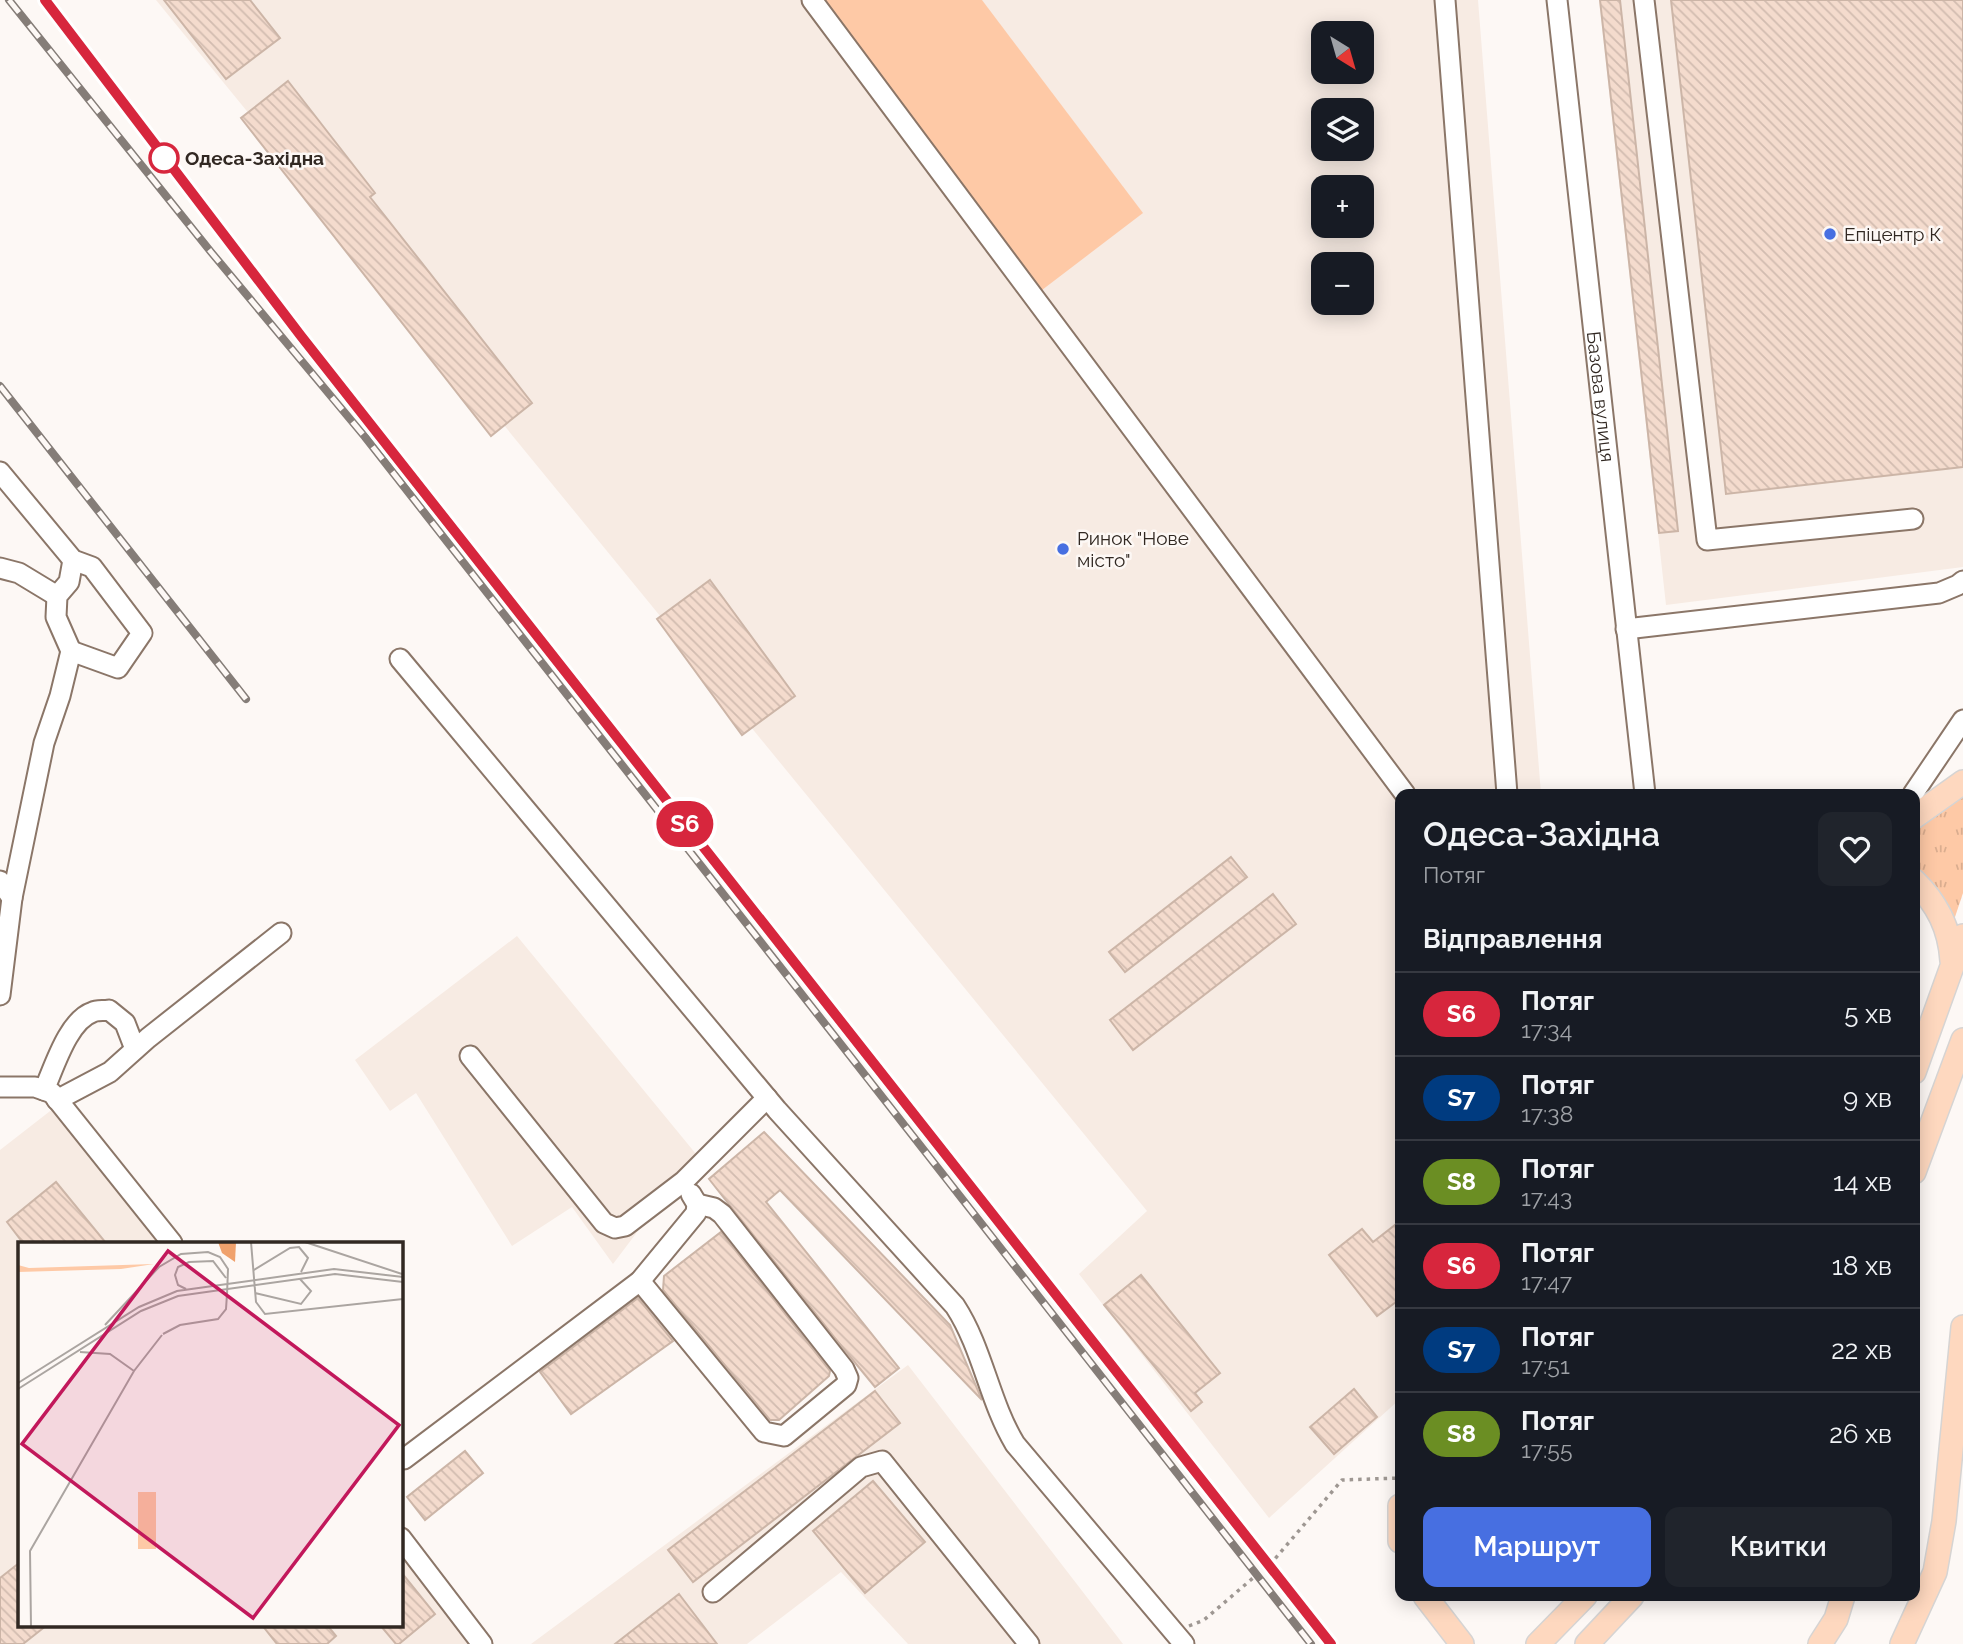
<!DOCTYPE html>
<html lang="uk">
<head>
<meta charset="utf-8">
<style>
  body { margin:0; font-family:Raleway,sans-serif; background:#20242c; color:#f1f3f6; height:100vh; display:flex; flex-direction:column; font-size:26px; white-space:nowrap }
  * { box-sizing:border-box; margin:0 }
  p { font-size:23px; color:#9ea1a6 }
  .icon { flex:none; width:38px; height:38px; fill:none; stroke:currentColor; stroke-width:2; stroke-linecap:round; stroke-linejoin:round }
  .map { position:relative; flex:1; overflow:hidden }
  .panel { position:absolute; left:1395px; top:789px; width:525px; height:812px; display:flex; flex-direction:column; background:#171b24; border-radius:14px; box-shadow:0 4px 18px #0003 }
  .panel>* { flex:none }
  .badge { padding:0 14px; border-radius:23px; font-size:24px; line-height:46px }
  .needle { width:46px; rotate:143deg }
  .controls { position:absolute; left:1311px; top:21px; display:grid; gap:14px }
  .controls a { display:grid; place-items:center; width:63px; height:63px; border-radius:14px; background:#171b24; box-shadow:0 4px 18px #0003; font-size:35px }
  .map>.badge { position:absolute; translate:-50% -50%; box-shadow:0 0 0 4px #fff }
  h2 { padding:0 28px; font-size:26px; line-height:63px }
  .round { display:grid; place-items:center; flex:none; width:74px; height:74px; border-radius:14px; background:#20242c }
  .head { display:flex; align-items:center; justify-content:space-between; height:119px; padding:0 28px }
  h1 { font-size:33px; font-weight:600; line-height:52px }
  .cta { display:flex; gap:14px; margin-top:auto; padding:14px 28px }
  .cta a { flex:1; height:80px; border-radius:14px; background:#476fe1; color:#fff; font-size:28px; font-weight:600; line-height:80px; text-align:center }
  .cta a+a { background:#20242c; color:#f1f3f6 }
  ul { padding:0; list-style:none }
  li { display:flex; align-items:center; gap:21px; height:84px; padding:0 28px; border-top:2px solid #363941 }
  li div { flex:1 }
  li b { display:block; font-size:26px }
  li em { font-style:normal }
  li .badge { min-width:77px; font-weight:700; text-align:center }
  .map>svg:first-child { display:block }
  .built { fill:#f7ebe3; fill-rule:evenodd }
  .grass { fill:url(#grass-tufts) }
  .pitch { fill:#fec9a6 }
  .building { fill:url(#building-back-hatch); stroke:#ccb5a7; stroke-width:2 }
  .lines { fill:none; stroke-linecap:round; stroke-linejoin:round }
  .minor-casing { stroke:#8b7668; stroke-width:23 }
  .major-casing { stroke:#d6d4d3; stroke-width:26 }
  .path { stroke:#9e9792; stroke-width:3.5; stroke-dasharray:3.5 5; stroke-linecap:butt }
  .minor { stroke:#fff; stroke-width:19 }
  .major { stroke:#fed8bf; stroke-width:23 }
  .rail-casing { stroke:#857d78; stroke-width:8 }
  .rail { stroke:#fdf8f5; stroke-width:5; stroke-dasharray:16; stroke-linecap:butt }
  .line-casing { stroke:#fff; stroke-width:16 }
  .line { stroke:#d7263d; stroke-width:10 }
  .stop-dot { fill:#fff; stroke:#d7263d; stroke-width:3.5 }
  .poi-dot { fill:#476fe1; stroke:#fdf8f5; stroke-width:2.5 }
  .labels { text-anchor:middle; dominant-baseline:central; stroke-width:5; stroke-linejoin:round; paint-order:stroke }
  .stop-label { font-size:19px; font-weight:bold; fill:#312822; stroke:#fdf8f5; text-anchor:start }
  .poi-label { font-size:19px; fill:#312822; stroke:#fdf8f5; text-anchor:start }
  .street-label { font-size:19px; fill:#312822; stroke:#fdf8f5 }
  .inset-road { fill:none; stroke:#aba5a1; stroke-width:2 }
  .view { fill:#c2185b; fill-opacity:0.15; stroke:#c2185b; stroke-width:3.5 }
  .inset-edge { fill:none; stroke:#312822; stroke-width:3.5 }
</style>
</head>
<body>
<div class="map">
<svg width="1963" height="1644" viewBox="0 0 1963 1644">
  <defs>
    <pattern id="grass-tufts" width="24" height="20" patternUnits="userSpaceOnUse" patternTransform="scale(1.75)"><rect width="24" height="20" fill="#fec9a6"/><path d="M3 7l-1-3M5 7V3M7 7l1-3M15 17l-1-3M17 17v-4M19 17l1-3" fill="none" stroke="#daad8f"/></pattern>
    <pattern id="building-back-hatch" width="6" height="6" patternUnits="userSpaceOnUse" patternTransform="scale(1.75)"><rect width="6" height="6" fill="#f4dbcd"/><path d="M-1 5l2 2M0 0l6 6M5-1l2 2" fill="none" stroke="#d2bcb0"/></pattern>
  </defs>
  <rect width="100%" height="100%" fill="#fdf8f5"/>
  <!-- built -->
  <path class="built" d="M156,0H1478L1541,794H1400V1399L1269,1518L1079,1274L1147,1211ZM1323,33H1362V72H1323ZM1323,110H1362V149H1323ZM1323,187H1362V226H1323ZM1323,264H1362V303H1323Z
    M1599,0H1963V567L1666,605Z
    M517,936L696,1154L613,1264L572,1207L512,1246L416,1093L390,1111L355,1060Z
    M54,1108L159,1243H19V1625H401V1555L470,1644H0V1150Z
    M908,1365L1123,1644H908L841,1572L747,1644H531Z"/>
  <!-- grass -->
  <path class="grass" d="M1963,793V893L1952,926L1915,874V830Z"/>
  <!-- pitch -->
  <path class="pitch" d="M823,0H982L1143,213L1042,290Z"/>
  <!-- building -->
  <path class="building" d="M164,0H250L280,38L226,79Z
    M1600,0H1620L1678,531L1659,533Z
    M1671,0H1963V467L1726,494Z
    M288,81L375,193L370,197L532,403L491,436L241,118Z
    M710,580L795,696L742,735L657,619Z
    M1231,857L1247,877L1125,972L1109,952Z
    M1273,894L1296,924L1133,1050L1110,1020Z
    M764,1132L950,1325L982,1400L780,1190L766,1202L899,1368L875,1387L834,1337L709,1179Z
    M56,1182L106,1243H23L7,1222Z
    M1400,1221V1299L1377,1316L1329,1255L1362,1229L1373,1242Z
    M721,1232L830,1371L829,1376L779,1420H770L663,1290L664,1276Z
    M1141,1275L1220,1373L1195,1393L1202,1402L1191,1411L1104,1305Z
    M638,1298L673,1341L571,1414L540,1372Z
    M1354,1389L1377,1417L1334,1454L1310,1427Z
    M875,1391L900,1423L693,1582L668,1550Z
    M465,1451L483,1473L425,1520L407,1497Z
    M873,1481L925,1542L865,1593L813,1531Z
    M19,1563V1625H47L23,1644H0V1578Z
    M401,1572L435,1614L399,1644H396L380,1625H401Z
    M679,1594L717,1644H615Z
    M262,1625H327L336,1636L327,1644H277Z"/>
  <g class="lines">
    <!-- minor casing -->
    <g class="minor-casing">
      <g id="minor">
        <path d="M812,0L1405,794"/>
        <path d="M1445,0L1507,794"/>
        <path id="s1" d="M1557,0L1645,794"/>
        <path d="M1644,0L1707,540L1913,519"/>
        <path d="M0,472L73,560L92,567L142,633L118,668L71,651L60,696L44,743L12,898L0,881"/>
        <path d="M0,568L19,573L57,596"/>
        <path d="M1626,629L1939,593L1958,585L1963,581"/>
        <path d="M71,651L56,617L57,596L69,582L73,560"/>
        <path d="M400,659L777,1110L955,1306C983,1349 989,1401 1015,1444L1184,1644"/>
        <path d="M1913,794L1963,720"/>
        <path d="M0,995L12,898"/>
        <path d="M470,1056L604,1223L615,1228L625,1226L684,1181L767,1098"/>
        <path d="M0,1087H35L52,1093L172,1243"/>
        <path d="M44,1090C54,1068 68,1020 93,1012C97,1010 104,1011 109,1010L125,1023L135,1049"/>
        <path d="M57,1100L110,1072L148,1038L281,933"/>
        <path d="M640,1281L764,1432L784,1436L846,1385L848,1378L844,1369L722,1214L714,1208L697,1204"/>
        <path d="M404,1459L640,1281L696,1213L697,1204L691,1194"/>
        <path d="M401,1538L482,1644"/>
        <path d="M713,1592L861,1467L882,1461L1029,1644"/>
      </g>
    </g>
    <!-- major casing -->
    <g class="major-casing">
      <path id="major" d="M1914,817L1963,782
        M1914,881C1938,904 1950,929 1952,961
        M1914,1072L1963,936
        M1914,1172L1963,1040
        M1400,1506V1541
        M1425,1596L1462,1644
        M1538,1644L1585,1596
        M1587,1644L1632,1596
        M1820,1644L1836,1619L1843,1596
        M1902,1644L1935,1572L1944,1521L1963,1327"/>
    </g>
    <!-- path -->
    <path class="path" d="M1189,1626L1204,1620L1274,1560L1342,1480L1400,1478"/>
    <!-- minor -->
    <use href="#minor" class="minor"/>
    <!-- major -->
    <use href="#major" class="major"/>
    <!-- rail casing -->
    <g class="rail-casing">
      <path id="rail" d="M9,0L211,252L365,437L1311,1644
        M45,0L301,336L1331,1644
        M0,386L246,699"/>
    </g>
    <!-- rail -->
    <use href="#rail" class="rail"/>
  </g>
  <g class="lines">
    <!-- line casing -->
    <g class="line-casing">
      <path id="line" d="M45,0L301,336L1331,1644"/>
    </g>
    <!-- line -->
    <use href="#line" class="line"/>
  </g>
  <!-- markers -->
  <circle class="stop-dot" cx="164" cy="158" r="14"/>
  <g class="poi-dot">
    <circle cx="1830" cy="234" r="7"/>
    <circle cx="1063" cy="549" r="7"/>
  </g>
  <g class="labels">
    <!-- stop labels -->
    <g class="stop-label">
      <text x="185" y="158">Одеса-Західна</text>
    </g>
    <!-- poi labels -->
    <g class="poi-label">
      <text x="1844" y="234">Епіцентр К</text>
      <text x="1077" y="538">Ринок "Нове<tspan x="1077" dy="22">місто"</tspan></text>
    </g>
    <!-- street labels -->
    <g class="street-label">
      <text stroke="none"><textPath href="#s1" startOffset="399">Базова вулиця</textPath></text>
    </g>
  </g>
  <!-- overview -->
  <g transform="translate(18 1242)">
    <rect width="385" height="385" fill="#fdf8f5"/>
    <path d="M136,22L103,27L0,30V23L11,26Z" fill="#fec9a6"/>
    <path d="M200,0H218L217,20L204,11Z" fill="#f0a16c"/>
    <path d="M120,250H138V307H120Z" fill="#fec9a6"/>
    <path class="inset-road" d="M233,0L238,60L247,72L385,57M287,0L384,32M236,28L272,6L281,5L290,16L283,30M168,47L160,43L157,33L160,25L171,20L195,19L208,36M237,51L283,62L293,49L282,37M87,83L141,25L163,12L190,10L202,15L210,27L209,53M145,92L162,83L200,77L208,67L209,52M62,110L92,112L116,129M0,141L121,65L159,49L316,27L385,35M0,147L123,69L160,54L317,32L385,40M13,385L12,309L116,129L144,93"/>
    <path class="view" d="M150,9L381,183L235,376L4,202Z"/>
    <rect width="385" height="385" class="inset-edge"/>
  </g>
</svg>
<div class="controls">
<a><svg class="needle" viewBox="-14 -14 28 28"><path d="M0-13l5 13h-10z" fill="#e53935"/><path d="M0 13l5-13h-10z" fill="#9ea1a6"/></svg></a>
<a><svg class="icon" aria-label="layers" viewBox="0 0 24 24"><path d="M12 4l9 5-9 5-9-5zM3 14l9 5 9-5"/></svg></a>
<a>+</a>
<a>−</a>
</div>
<b class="badge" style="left:685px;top:824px;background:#d7263d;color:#fff">S6</b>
<section class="panel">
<div class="head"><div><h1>Одеса-Західна</h1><p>Потяг</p></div><a class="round"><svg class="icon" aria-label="heart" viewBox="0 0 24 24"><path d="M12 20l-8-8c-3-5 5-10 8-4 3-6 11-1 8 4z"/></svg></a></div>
<h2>Відправлення</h2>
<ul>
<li><span class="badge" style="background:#d7263d;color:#fff">S6</span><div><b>Потяг</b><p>17:34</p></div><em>5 хв</em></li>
<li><span class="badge" style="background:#003b80;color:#fff">S7</span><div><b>Потяг</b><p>17:38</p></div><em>9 хв</em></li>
<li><span class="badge" style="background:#6b8e23;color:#fff">S8</span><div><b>Потяг</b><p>17:43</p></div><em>14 хв</em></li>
<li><span class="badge" style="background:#d7263d;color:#fff">S6</span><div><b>Потяг</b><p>17:47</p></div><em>18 хв</em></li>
<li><span class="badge" style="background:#003b80;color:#fff">S7</span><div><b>Потяг</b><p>17:51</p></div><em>22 хв</em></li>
<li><span class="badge" style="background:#6b8e23;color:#fff">S8</span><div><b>Потяг</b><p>17:55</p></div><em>26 хв</em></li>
</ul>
<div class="cta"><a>Маршрут</a><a>Квитки</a></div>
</section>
</div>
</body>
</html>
